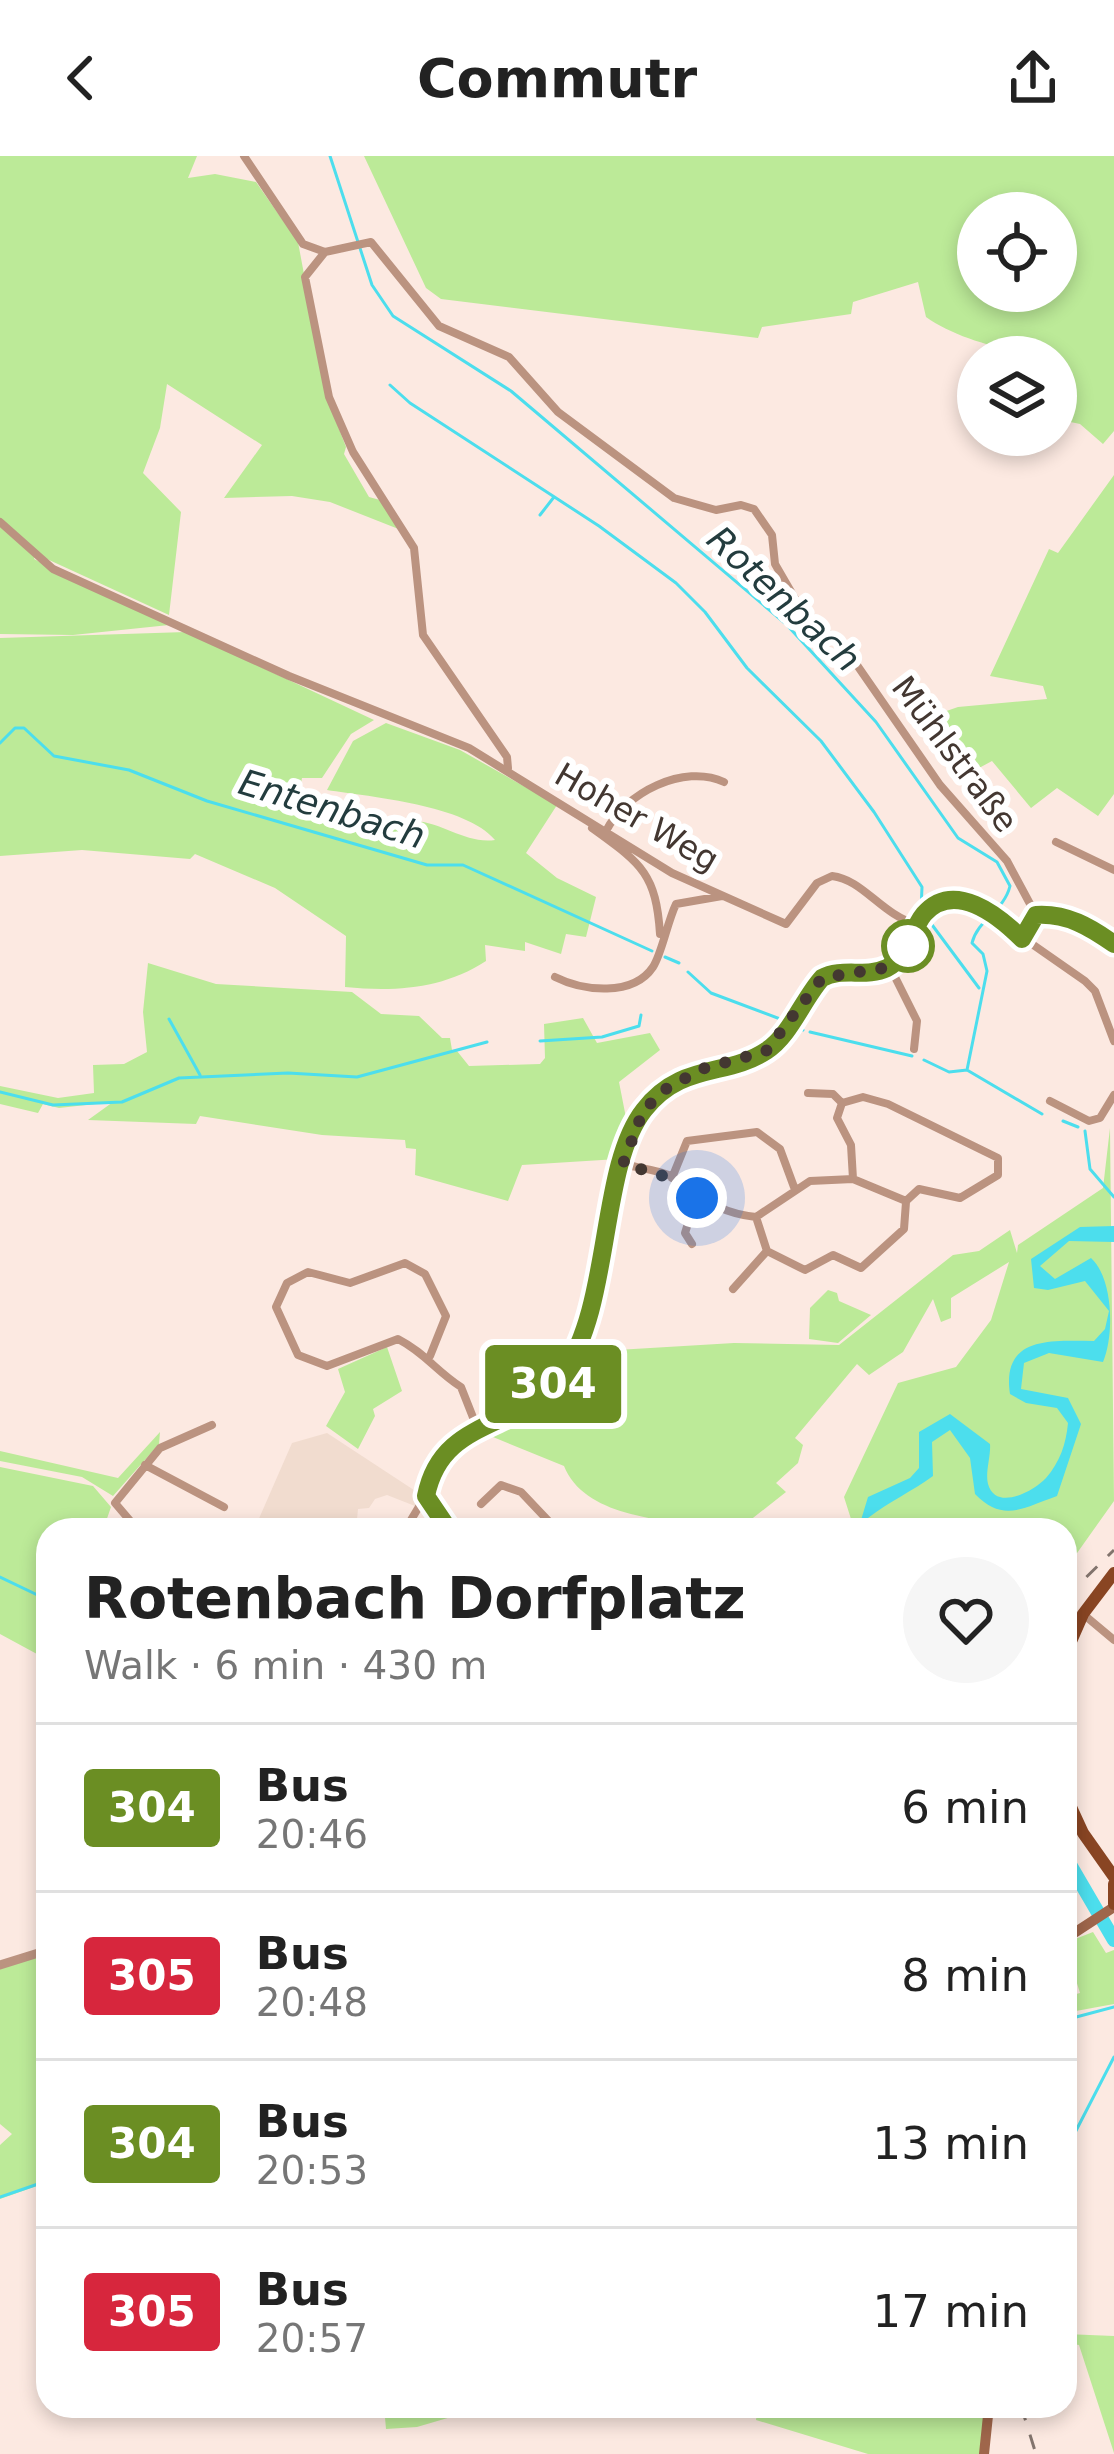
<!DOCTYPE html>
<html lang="en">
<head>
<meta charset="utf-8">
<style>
  body { margin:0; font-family:"DejaVu Sans",sans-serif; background:#f6f6f6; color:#222; height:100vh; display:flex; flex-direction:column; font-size:45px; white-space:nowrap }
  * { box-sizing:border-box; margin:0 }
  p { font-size:39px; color:#767676 }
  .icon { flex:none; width:66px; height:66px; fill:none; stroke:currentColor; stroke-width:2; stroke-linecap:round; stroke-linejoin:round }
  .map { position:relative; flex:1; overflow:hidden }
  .side { position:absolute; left:36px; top:1362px; width:1041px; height:900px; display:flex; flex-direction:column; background:#fff; border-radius:36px; box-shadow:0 6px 18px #0003 }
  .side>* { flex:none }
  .badge { padding:0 24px; border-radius:9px; font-size:42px; line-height:78px }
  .tools { position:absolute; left:957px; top:36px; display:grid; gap:24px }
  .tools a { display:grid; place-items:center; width:120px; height:120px; border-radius:50%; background:#fff; box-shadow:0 6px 18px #0003; font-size:60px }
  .you { position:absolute; width:60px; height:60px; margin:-30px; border:9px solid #fff; border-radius:50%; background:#1a73e8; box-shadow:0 0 0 18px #1a73e833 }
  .map>.badge { position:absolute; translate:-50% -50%; box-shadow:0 0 0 6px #fff }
  .round { display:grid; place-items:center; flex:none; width:126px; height:126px; border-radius:63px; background:#f6f6f6 }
  .headline { display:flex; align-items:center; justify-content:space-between; height:204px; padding:0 48px }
  h1 { font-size:57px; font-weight:700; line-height:90px }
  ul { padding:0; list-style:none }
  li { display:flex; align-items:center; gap:36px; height:168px; padding:0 48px; border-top:3px solid #e0e0e0 }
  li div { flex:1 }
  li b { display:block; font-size:45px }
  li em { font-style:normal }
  li .badge { min-width:132px; font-weight:700; text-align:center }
  header { display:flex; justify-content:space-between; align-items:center; height:156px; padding:0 48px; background:#fff; font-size:54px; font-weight:700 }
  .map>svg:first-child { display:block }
  .education { fill:#f1dccf }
  .green { fill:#bcea98; fill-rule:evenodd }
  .water { fill:#4cdeed }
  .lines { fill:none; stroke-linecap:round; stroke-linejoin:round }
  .stream { stroke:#4cdeed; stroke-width:3 }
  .river { stroke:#4cdeed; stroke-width:14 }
  .minor { stroke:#bb9380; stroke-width:8 }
  .tertiary { stroke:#bb9380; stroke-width:9 }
  .secondary { stroke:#9f664b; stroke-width:10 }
  .primary { stroke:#894523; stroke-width:12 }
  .rail { stroke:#82746d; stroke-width:3; stroke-dasharray:15 15; stroke-linecap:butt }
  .line-casing { stroke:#fff; stroke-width:27 }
  .line { stroke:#6b8e23; stroke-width:18 }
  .walk { stroke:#433731; stroke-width:12; stroke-dasharray:0 21.6 }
  .stop-dot { fill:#fff; stroke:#6b8e23; stroke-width:6 }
  .labels { text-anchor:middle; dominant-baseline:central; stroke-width:12; stroke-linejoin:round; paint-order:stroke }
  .street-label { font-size:33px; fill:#433731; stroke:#fff }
  .water-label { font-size:36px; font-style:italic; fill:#233c3e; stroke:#fff }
</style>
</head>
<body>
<header><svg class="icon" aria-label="back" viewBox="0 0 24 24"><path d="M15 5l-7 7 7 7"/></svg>Commutr<svg class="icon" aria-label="share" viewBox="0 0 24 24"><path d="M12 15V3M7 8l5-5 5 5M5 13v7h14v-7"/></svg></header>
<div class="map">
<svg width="1114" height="2298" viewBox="0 0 1114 2298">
  <rect width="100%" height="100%" fill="#fce9e1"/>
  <!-- education -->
  <path class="education" d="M327,1277L423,1340L415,1350L387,1339L375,1343L369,1352L358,1353L356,1374H254L292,1287Z"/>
  <!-- green -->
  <path class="green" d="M0,0H197L188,22L215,18L256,26L298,86L327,242L346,291L344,298L369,341L380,344L401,374L330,346L292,340L224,342L262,289L167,228L160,272L143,317L181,356L169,459L36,398L34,403L169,469L73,479L0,478Z
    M364,0H1114V275L1103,288L1080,268L1056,263V201C1014,197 960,185 926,161L918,126L853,146L851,158L762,171L758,182L441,143L426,132ZM1056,57V135H978V57Z
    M1114,319V638L1098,660L1057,632L1031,652L992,605L955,625L930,575L935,559L958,551L1047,543L1043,530L990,520L1049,393L1058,397Z
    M186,476L374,564L351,578L322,622H302L300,632C334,653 377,662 415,665C444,667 466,688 495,684C466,649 372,641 327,634L353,585L386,567L460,594L557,649L526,697L557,722L596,741L586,781L566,778L561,798L525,786V795L485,789L486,805C443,833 395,836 345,831L346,780L275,732L195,698L190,703L82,694L0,700V482Z
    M148,807L216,828L352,836L381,858L419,860L442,882H450L452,894L446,897L457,895L469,910L540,908L545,902L544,868L583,862L597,887L650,877L660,894L619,926L628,972L618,1003L522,1009L508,1045L415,1019L416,993L406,992L405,984L322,979L200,960L196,968L88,964L113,946L59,952L43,948L38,957L0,948V930L58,942L94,937L93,909L124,908L147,896L143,856Z
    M1110,972L1114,1345L1065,1414V1374H880L851,1363L844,1341L898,1227L956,1211L991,1164L1009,1106L951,1142V1162L941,1166L933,1143L903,1196L869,1219L857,1208L795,1282L803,1289L798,1307L776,1327L786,1336L739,1373C686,1365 587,1368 564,1310L493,1281L503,1269L544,1249L600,1195L734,1187L839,1189L953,1099L979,1095L1010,1074L1017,1097L1018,1089L1103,1032Z
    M828,1134L837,1137L839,1145L871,1159L838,1187L809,1183L810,1152Z
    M387,1191L402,1235L373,1253L375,1260L358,1293L326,1270L345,1236L338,1213Z
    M160,1276L159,1288L113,1340L82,1321L0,1305V1295L118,1322Z
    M0,1311L93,1330L111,1351L103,1374H48V1504L0,1478Z
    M1093,1776L1106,1797L1114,1794V1848L1065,1857V1841L1080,1837L1075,1821L1065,1822V1787Z
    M48,1797V2026L0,2043V1989L12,1978L0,1968V1812Z
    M1065,2178L1114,2180V2297L1079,2189L1065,2187Z
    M384,2250H484L485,2251L417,2271L386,2273Z
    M758,2250H985L980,2298H868L756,2264Z"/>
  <!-- water -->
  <path class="water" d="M1114,1070V1086L1069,1085L1040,1110L1055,1123L1091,1102C1114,1123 1114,1181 1103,1206L1049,1197L1024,1207L1021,1233L1068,1242L1081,1268L1057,1340C1023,1352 1003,1367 975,1338L970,1302L950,1274L932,1286L933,1320C911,1336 890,1345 868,1362L867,1374H858L868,1341L910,1322L919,1312V1276L950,1258L990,1288C991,1300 985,1316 988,1328C996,1356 1034,1335 1046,1322C1060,1306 1066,1288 1068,1267L1057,1252L1026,1247L1010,1238C1001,1179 1053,1185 1094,1185L1105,1173L1109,1155L1085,1125L1048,1134L1034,1132L1031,1103L1080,1071Z"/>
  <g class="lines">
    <!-- stream -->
    <path class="stream" d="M330,0L372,129L393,160L511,235L786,468L876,566L958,682L997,706L1010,730C1004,755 978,763 972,787L983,798L987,815L967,914L1042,958
      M390,229L410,247L599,370L676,427L705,456L747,512L821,585L874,656L922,731L921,754L979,832
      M540,359L554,341
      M0,587L15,572H24L54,600L129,614L207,645L427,709H463L652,795
      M665,801L679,807
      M688,816L711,837L783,864
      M169,863L200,919
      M795,870L803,874
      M810,876L912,900
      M540,885L602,881L639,870L641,859
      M924,904L949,916L967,914
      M0,936L53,949L122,946L179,922L288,917L357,921L487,886
      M1063,965L1078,971
      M1085,975L1090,1013L1114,1041
      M0,1421L48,1444
      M1065,1864L1114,1851
      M1065,1996L1114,1901
      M0,2041L38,2028L48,1993"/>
    <!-- river -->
    <path class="river" d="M1065,1700L1114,1784"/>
    <!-- minor -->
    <path class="minor" d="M244,0L303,88L325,96
      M0,366L53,413L289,520L469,592L672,717L786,768L817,727L832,720C864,724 880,758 918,769
      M508,612L507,601L423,479L414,392L353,296L329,241L305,121L325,96L371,86L439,170L509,201L558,256L674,342L716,354L741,349L754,353L772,379L775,408L797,446L850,499L940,629L1007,705L1036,759
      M592,672C640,707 656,716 660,778
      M606,675C625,637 684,607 724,626
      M1056,686L1114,714
      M1036,759L1077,765L1114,789
      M1022,783L1036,759
      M890,811L917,865L914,893
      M555,821C583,835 633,841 653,811C662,797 667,767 676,748L722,740
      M808,937L833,938L842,947
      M1050,945L1089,965L1100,962L1114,939
      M623,1008C639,1012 665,1015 679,1024C708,1044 716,1056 756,1061L810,1025L853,1023L906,1045
      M672,1022L687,985L757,976L780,993L794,1031
      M853,1023L851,989L837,962L842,947L863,941L888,948L998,1002V1019L960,1042L919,1033L906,1045
      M756,1061L767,1095L805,1114L833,1099L861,1112L904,1073L906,1046
      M692,1088L685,1077L696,1042
      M733,1133L767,1095
      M430,1200L446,1160L425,1118L405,1107L350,1127L308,1116L287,1127L276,1151L298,1199L327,1210L398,1183C425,1197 436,1215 461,1231L478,1274
      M145,1309L224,1351
      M481,1348L501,1329L521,1336L557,1374
      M138,1374L115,1347L160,1292L212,1269
      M405,1374L426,1339
      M449,1374L426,1339C441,1259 521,1275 563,1217C612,1150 598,1012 644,954C681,906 727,921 766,895C790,880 802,843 822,822C844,810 874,824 895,807C918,786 917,756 948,743L976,749L1085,825L1095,835L1114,885
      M1083,1458L1114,1484"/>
    <!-- tertiary -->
    <path class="tertiary" d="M0,1809L48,1794"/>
    <!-- secondary -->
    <path class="secondary" d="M1065,1783L1114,1751
      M984,2298L989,2250"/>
    <!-- primary -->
    <path class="primary" d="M1065,1499L1083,1458L1114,1417
      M1065,1638L1083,1677L1114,1721
      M1114,1728V1748"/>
    <!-- rail -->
    <path class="rail" d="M1065,1442L1114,1394
      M1021,2250L1036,2298"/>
  </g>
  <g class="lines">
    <!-- line casing -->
    <g class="line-casing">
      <path id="line" d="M449,1374L426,1340C442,1259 521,1276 563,1217C612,1150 599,1011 644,954C681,906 727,921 766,895C790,880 803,843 822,822C842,811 866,822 887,812C909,801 910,775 924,758C954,724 998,759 1022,783L1036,759C1067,757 1090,771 1114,788"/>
    </g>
    <!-- line -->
    <use href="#line" class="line"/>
    <!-- walk -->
    <path class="walk" d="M697,1042L681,1025L623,1008L643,955L664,934L702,913L766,895L822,822L890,811L908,790"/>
  </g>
  <!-- markers -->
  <circle class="stop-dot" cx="908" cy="790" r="24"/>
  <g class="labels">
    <!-- street labels -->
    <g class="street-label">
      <text transform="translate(955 598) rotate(53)">Mühlstraße</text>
      <text transform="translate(637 661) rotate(30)">Hoher Weg</text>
    </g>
    <!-- water labels -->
    <g class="water-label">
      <text transform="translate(784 443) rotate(43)">Rotenbach</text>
      <text transform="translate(332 653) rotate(17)">Entenbach</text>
    </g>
  </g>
</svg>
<div class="tools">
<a><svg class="icon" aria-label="locate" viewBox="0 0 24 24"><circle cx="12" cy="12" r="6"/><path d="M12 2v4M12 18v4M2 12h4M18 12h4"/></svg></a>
<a><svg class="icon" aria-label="layers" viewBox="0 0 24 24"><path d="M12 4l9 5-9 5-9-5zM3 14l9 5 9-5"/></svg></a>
</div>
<div class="you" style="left:697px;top:1042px"></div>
<b class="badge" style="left:553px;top:1228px;background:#6b8e23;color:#fff">304</b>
<section class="side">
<div class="headline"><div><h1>Rotenbach Dorfplatz</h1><p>Walk · 6 min · 430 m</p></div><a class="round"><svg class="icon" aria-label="heart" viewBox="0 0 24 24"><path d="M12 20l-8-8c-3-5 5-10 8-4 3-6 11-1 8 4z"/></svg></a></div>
<ul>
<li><span class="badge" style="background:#6b8e23;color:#fff">304</span><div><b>Bus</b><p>20:46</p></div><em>6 min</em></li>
<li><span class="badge" style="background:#d7263d;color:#fff">305</span><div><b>Bus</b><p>20:48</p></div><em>8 min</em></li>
<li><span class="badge" style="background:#6b8e23;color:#fff">304</span><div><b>Bus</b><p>20:53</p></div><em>13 min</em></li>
<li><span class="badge" style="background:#d7263d;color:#fff">305</span><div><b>Bus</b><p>20:57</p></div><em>17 min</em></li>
</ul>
</section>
</div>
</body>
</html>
